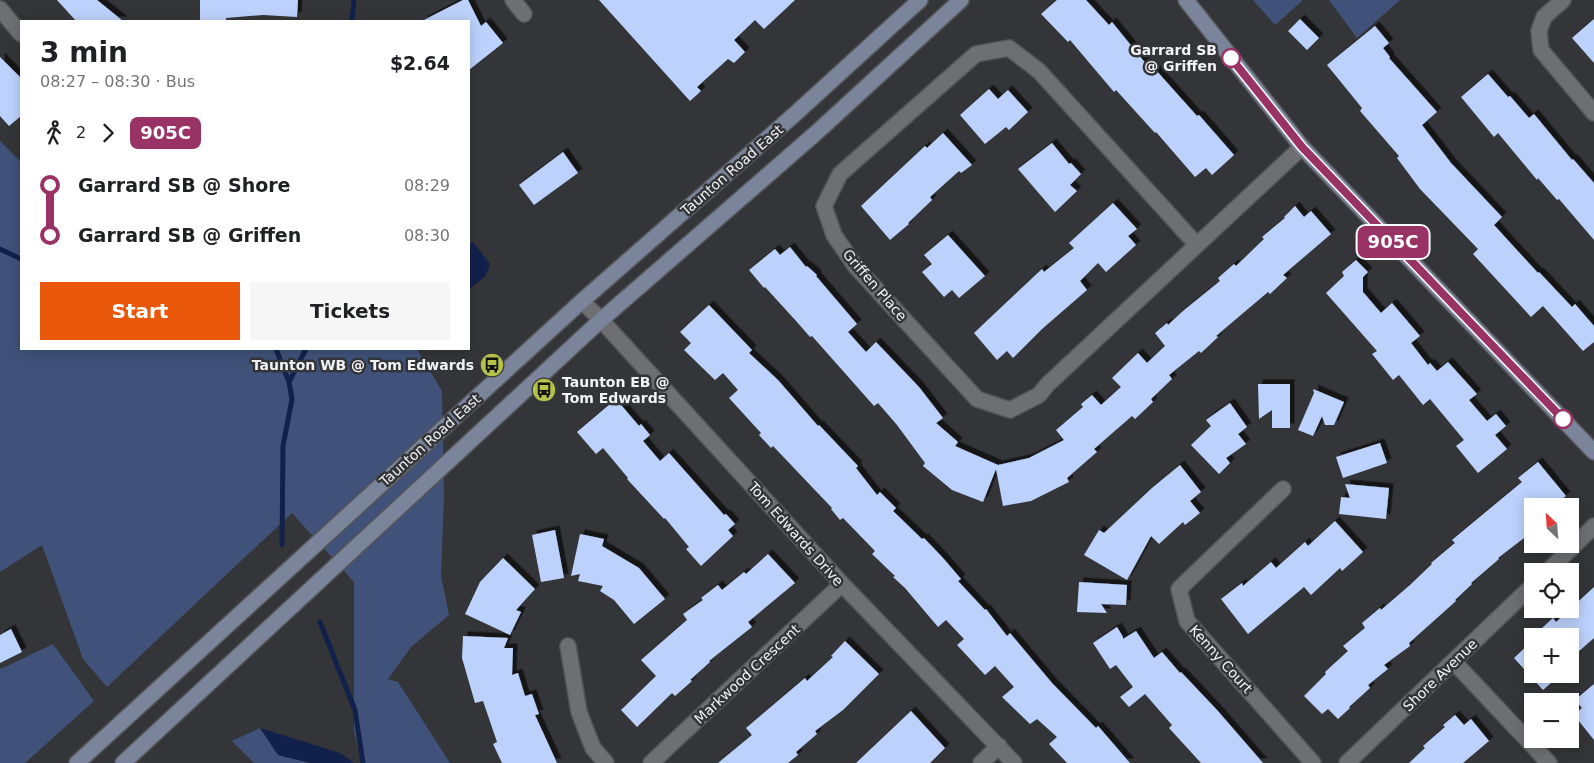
<!DOCTYPE html>
<html lang="en">
<head>
<meta charset="utf-8">
<style>
  body { margin:0; font-family:"DejaVu Sans",sans-serif; background:#f6f6f6; color:#202124; height:100vh; display:flex; flex-direction:column; font-size:19px; white-space:nowrap }
  * { box-sizing:border-box; margin:0 }
  p { font-size:16px; color:#757577 }
  .icon { flex:none; width:28px; height:28px; fill:none; stroke:currentColor; stroke-width:2; stroke-linecap:round; stroke-linejoin:round }
  .map { position:relative; flex:1; overflow:hidden }
  .drawer { position:absolute; left:20px; top:20px; width:450px; height:330px; display:flex; flex-direction:column; background:#fff; border-radius:0px; box-shadow:0 2px 12px #0003 }
  .drawer>* { flex:none }
  .badge { padding:0 10px; border-radius:8px; font-size:18px; line-height:32px }
  .needle { width:32px; rotate:335deg }
  .tools { position:absolute; left:1524px; top:498px; display:grid; gap:10px }
  .tools a { display:grid; place-items:center; width:55px; height:55px; border-radius:0px; background:#fff; box-shadow:0 2px 12px #0003; font-size:25px }
  .map>.badge { position:absolute; translate:-50% -50%; box-shadow:0 0 0 2px #fff }
  .legs { display:flex; align-items:center; gap:8px; height:55px; padding:0 20px; font-size:16px }
  .legs p { margin-inline-start:auto }
  .overview { display:flex; align-items:center; justify-content:space-between; height:85px; padding:0 20px }
  h1 { font-size:28px; font-weight:700; line-height:38px }
  .button { display:flex; gap:10px; margin-top:auto; padding:10px 20px }
  .button a { flex:1; height:58px; border-radius:0px; background:#ea580c; color:#fff; font-size:20px; font-weight:700; line-height:58px; text-align:center }
  .button a+a { background:#f6f6f6; color:#202124 }
  ul { padding:0 20px; list-style:none }
  li { display:flex; align-items:center; gap:18px; height:50px; font-size:19px }
  li i { display:grid; place-items:center; width:8px; height:100%; margin:0 6px; background:currentColor }
  li i::after { content:''; width:12px; height:12px; margin:-6px; border:4px solid; border-radius:50%; background:#fff }
  li p { margin-inline-start:auto }
  li:first-child i { background:linear-gradient(#0000 50%,currentColor 0) }
  li:last-child i { background:linear-gradient(currentColor 50%,#0000 0) }
  .map>svg:first-child { display:block }
  .green { fill:#41527a }
  .water { fill:#11214b }
  .lines { fill:none; stroke-linecap:round; stroke-linejoin:round }
  .stream { stroke:#11214b; stroke-width:5 }
  .building { fill:#bcd1fc; filter:url(#shadow) }
  .street-casing { stroke:#545557; stroke-width:18 }
  .secondary-casing { stroke:#545557; stroke-width:18 }
  .street { stroke:#6d6f72; stroke-width:15 }
  .secondary { stroke:#7a859b; stroke-width:15 }
  .line-1-casing { stroke:#fff; stroke-width:11 }
  .line-1 { stroke:#936; stroke-width:8 }
  .stop-1-dot { fill:#fff; stroke:#936; stroke-width:2.5 }
  .labels { text-anchor:middle; dominant-baseline:central; stroke-width:5; stroke-linejoin:round; paint-order:stroke }
  .stop-label { font-size:14px; font-weight:bold; fill:#f2f3f5; stroke:#343538; text-anchor:end }
  .street-label { font-size:14px; fill:#f2f3f5; stroke:#343538 }
  .poi-label { font-size:14px; font-weight:bold; fill:#f2f3f5; stroke:#343538; text-anchor:end }
</style>
</head>
<body>
<div class="map">
<svg width="1594" height="763" viewBox="0 0 1594 763">
  <defs>
    <filter id="shadow"><feDropShadow dx="4.5" dy="-4.5" stdDeviation="0" flood-color="#0009"/></filter>
  </defs>
  <rect width="100%" height="100%" fill="#343538"/>
  <!-- green -->
  <path class="green" d="M1253,0H1303L1275,25Z
    M1329,0H1400L1357,38Z
    M0,141L21,162V349H417L442,391L444,497L441,576L449,615L411,647L388,679L398,682L450,763H362L354,731V582L292,513L107,687L83,659L42,545L0,572Z
    M53,644L94,701L25,763H0V667L1,669Z
    M260,728L278,755L310,763H254L232,741Z"/>
  <!-- water -->
  <path class="water" d="M473,242L490,264L485,277L469,289V244Z
    M260,728L340,753L354,763H310L278,755Z"/>
  <g class="lines">
    <!-- stream -->
    <path class="stream" d="M352,21L354,0
      M0,249L21,259
      M276,349L289,382L292,399L283,446L282,545
      M289,382L306,349
      M320,622L355,710L363,763"/>
  </g>
  <!-- building -->
  <path class="building" d="M57,0H97L123,21H76Z
    M200,0H298L297,17L263,15L226,18V21H200Z
    M463,0H468L481,26L486,22L503,43L469,70V21H422Z
    M599,0H795L764,29L755,20L734,40L745,52L734,63L728,59L697,87L701,91L690,101Z
    M1057,0H1086L1109,25L1112,22L1151,70L1154,68L1197,116L1199,115L1234,155L1212,175L1206,168L1195,177L1156,132L1155,133L1116,90L1114,92L1070,40L1068,42L1041,14Z
    M1300,19L1319,38L1307,50L1288,31Z
    M1594,19V63L1572,38Z
    M1375,26L1389,43L1383,48L1390,57L1389,58L1437,112L1422,125L1451,163L1502,217L1494,225L1538,273L1539,272L1572,307L1575,304L1594,326V342L1583,351L1543,306L1531,317L1473,254L1478,249L1420,189L1397,158L1399,156L1360,111L1362,108L1327,65Z
    M0,57L21,78V116L9,126L0,116Z
    M1488,74L1508,97L1510,96L1529,118L1534,114L1572,160L1573,159L1594,183V240L1559,199L1557,200L1538,178L1537,180L1498,133L1494,137L1461,97Z
    M989,89L998,99L1008,90L1028,112L1009,130L1006,127L985,144L960,115Z
    M943,133L972,165L961,173L959,171L930,197L932,200L908,223L909,224L890,240L861,206L925,146L927,148Z
    M1052,143L1069,164L1071,163L1081,174L1070,185L1077,191L1055,212L1018,169Z
    M563,152L578,173L534,205L519,185Z
    M1113,203L1137,229L1128,236L1136,245L1106,272L1098,263L1080,281L1087,290L1042,329L1013,358L1007,351L997,360L974,333L1042,269L1044,272L1074,248L1069,243Z
    M1295,206L1304,217L1311,211L1331,234L1283,275L1287,278L1270,294L1268,292L1216,336L1218,337L1201,353L1199,351L1169,375L1172,379L1151,399L1153,402L1135,419L1132,416L1094,449L1097,452L1067,478L1069,482L1031,501L1003,506L996,469L983,502L952,490L923,466L925,463L897,425L878,403L874,406L812,336L810,337L797,322L765,287L764,288L749,270L775,249L780,255L790,247L806,267L807,266L817,275L816,276L857,324L848,332L866,352L876,342L919,387L943,418L936,423L958,442L955,446L998,465L1029,458L1064,440L1056,430L1083,407L1081,404L1092,395L1101,405L1121,387L1112,378L1138,353L1147,363L1165,346L1155,333L1167,323L1168,325L1183,311L1220,281L1218,278L1234,264L1236,266L1264,239L1262,237L1285,218L1284,217Z
    M948,235L985,276L959,298L952,290L944,297L922,272L932,264L924,255Z
    M1356,260L1368,272L1363,277V292L1381,313L1392,303L1420,336L1411,343L1428,365L1430,363L1437,371L1448,362L1477,394L1469,400L1487,421L1496,414L1506,426L1495,435L1507,449L1478,473L1456,446L1464,440L1430,399L1423,405L1399,375L1393,380L1372,354L1377,351L1326,293L1344,276L1342,272Z
    M709,305L752,350L749,353L778,380L818,426L819,425L858,466L856,468L877,495L880,492L896,508L893,511L922,539L924,538L943,558L961,579L958,581L985,610L986,609L1007,636L1010,633L1052,683L1096,728L1098,726L1130,763H1067L1049,744L1057,737L1037,719L1030,724L1002,697L1014,687L995,666L985,675L957,645L964,639L946,620L938,627L905,588L893,577L895,576L872,554L875,551L843,518L840,520L831,509L832,508L773,446L771,448L759,435L761,433L729,398L738,390L723,373L715,380L684,350L691,343L680,332Z
    M1258,384H1290V428H1272V410L1259,419Z
    M1313,389L1344,402L1334,425H1325L1322,416L1313,436L1298,430L1314,393Z
    M616,399L639,426L641,424L650,435L643,441L660,461L669,453L724,515L726,514L735,524L728,530L733,536L701,566L686,549L689,547L665,518L664,519L627,479L628,478L603,448L596,454L577,432Z
    M1230,403L1247,427L1238,434L1246,444L1226,458L1230,463L1219,474L1191,445L1211,426L1206,420Z
    M1380,443L1387,463L1343,478L1336,457Z
    M1538,462L1566,496L1553,506H1532V532L1498,558L1499,559L1471,583L1472,584L1455,600L1456,601L1409,643L1410,646L1384,665L1388,669L1368,685L1370,688L1349,707L1350,708L1338,719L1328,709L1322,714L1304,696L1326,674L1325,672L1348,651L1343,646L1365,628L1362,623L1380,608L1381,610L1410,585L1432,564L1431,563L1455,543L1452,540L1522,482L1518,478Z
    M1180,465L1201,492L1190,501L1200,513L1185,525L1183,522L1159,544L1151,536L1127,580L1084,555L1099,530L1104,533L1152,488Z
    M1345,484L1389,488L1386,519L1339,514L1341,497L1350,498Z
    M1335,521L1363,552L1342,571L1340,568L1311,595L1304,587L1248,634L1221,599L1242,583L1243,586L1271,562L1276,568L1305,542L1308,546Z
    M555,530L564,578L541,582L532,535Z
    M580,534L604,539L602,546L639,568L665,599L634,624L614,600L600,591L603,586L578,581L580,574L571,576Z
    M768,554L795,583L748,622L752,627L709,661L710,662L690,680L692,681L675,696L672,693L637,727L621,710L656,676L641,660L687,620L683,614L703,600L701,598L718,585L722,590L744,572L746,574Z
    M503,558L535,589L516,610L521,612L510,635L465,614L480,582Z
    M1079,582L1127,585L1126,605L1101,604L1107,613L1077,612Z
    M1594,587V638L1570,659V636H1540L1545,632L1542,628L1553,618L1556,622Z
    M1117,627L1123,637V639L1136,631L1154,658L1162,652L1180,673L1181,672L1217,710L1263,763H1201L1169,728L1172,725L1145,694L1129,707L1120,697L1133,687L1116,665L1110,669L1093,643Z
    M11,629L22,652L0,663V635Z
    M463,636L508,638L504,648H513L512,675L518,673L525,696L532,694L539,714L535,715L557,763H502L493,744L497,742L483,701L475,703L462,658Z
    M845,641L879,674L843,710L815,731L817,734L796,752L798,755L788,763H718L752,735L746,728L805,678L807,681L833,657L831,656Z
    M1532,641V674H1561L1543,690L1514,658Z
    M1594,684V740L1574,715L1582,708L1575,700Z
    M911,711L945,748L930,763H856Z
    M1455,715L1464,725L1471,719L1489,741L1463,763H1409L1425,748L1423,746L1445,727L1443,725Z"/>
  <g class="lines">
    <!-- street casing -->
    <g class="street-casing">
      <path id="street" d="M513,0L524,14
        M1563,0L1544,17L1539,31L1541,50L1594,113
        M0,9L21,34
        M1196,244L1039,71L1009,48L976,54L840,174L824,206L834,235L856,267L977,399L1010,410L1039,395L1047,385L1302,147
        M582,301L601,320L842,584L1014,763
        M1283,489L1179,589L1187,621L1313,763
        M1548,571L1594,526
        M568,646L579,712L593,748L606,763
        M1454,662L1549,763
        M651,763L842,584
        M981,763L999,746
        M1347,763L1532,586"/>
    </g>
    <!-- secondary casing -->
    <g class="secondary-casing">
      <path id="secondary" d="M1186,0L1302,147L1594,452
        M77,763L582,301L795,114L920,0
        M123,763L601,320L816,133L961,0"/>
    </g>
    <!-- street -->
    <use href="#street" class="street"/>
    <!-- secondary -->
    <use href="#secondary" class="secondary"/>
  </g>
  <g class="lines">
    <!-- line-1 casing -->
    <g class="line-1-casing">
      <path id="line-1" d="M1231,58L1302,147L1563,419"/>
    </g>
    <!-- line-1 -->
    <use href="#line-1" class="line-1"/>
  </g>
  <!-- icons -->
  <defs>
    <g id="bus-disc" transform="scale(1.25)"><circle r="9.5" fill="#b4c24a" stroke="#343538"/><path d="M-5-6H5V4H4V6H2V4H-2V6H-4V4H-5ZM-3.5-4V0h7V-4ZM-3.5 1.2v1.5H-2V1.2ZM2 1.2v1.5H3.5V1.2Z" fill="#111"/></g>
  </defs>
  <g fill-rule="evenodd">
    <use href="#bus-disc" x="492" y="365"/>
    <use href="#bus-disc" x="544" y="390"/>
  </g>
  <!-- markers -->
  <g class="stop-1-dot">
    <circle cx="1231" cy="58" r="9"/>
    <circle cx="1563" cy="419" r="9"/>
  </g>
  <g class="labels">
    <!-- stop labels -->
    <g class="stop-label">
      <text x="1217" y="50">Garrard SB<tspan x="1217" dy="16">@ Griffen</tspan></text>
    </g>
    <!-- street labels -->
    <g class="street-label">
      <text transform="translate(732 170) rotate(-41)">Taunton Road East</text>
      <text transform="translate(875 285) rotate(49)">Griffen Place</text>
      <text transform="translate(430 440) rotate(-42)">Taunton Road East</text>
      <text transform="translate(796 534) rotate(48)">Tom Edwards Drive</text>
      <text transform="translate(1221 659) rotate(48)">Kenny Court</text>
      <text transform="translate(747 674) rotate(-43)">Markwood Crescent</text>
      <text transform="translate(1440 675) rotate(-44)">Shore Avenue</text>
    </g>
    <!-- poi labels -->
    <g class="poi-label">
      <text x="474" y="365">Taunton WB @ Tom Edwards</text>
      <text x="562" y="382" text-anchor="start">Taunton EB @<tspan x="562" dy="16">Tom Edwards</tspan></text>
    </g>
  </g>
</svg>
<div class="tools">
<a><svg class="needle" viewBox="-14 -14 28 28"><path d="M0-13l5 13h-10z" fill="#e53935"/><path d="M0 13l5-13h-10z" fill="#757577"/></svg></a>
<a><svg class="icon" aria-label="locate" viewBox="0 0 24 24"><circle cx="12" cy="12" r="6"/><path d="M12 2v4M12 18v4M2 12h4M18 12h4"/></svg></a>
<a>+</a>
<a>−</a>
</div>
<b class="badge" style="left:1393px;top:242px;background:#936;color:#fff">905C</b>
<section class="drawer">
<div class="overview"><div><h1>3 min</h1><p>08:27 – 08:30 · Bus</p></div><b>$2.64</b></div>
<div class="legs"><svg class="icon" aria-label="walk" viewBox="0 0 24 24"><circle cx="13" cy="4" r="2"/><path d="M13 8l-2 6 4 7M11 14l-3 7M7 12l3-4h3l4 4"/></svg>2<svg class="icon" aria-label="forward" viewBox="0 0 24 24"><path d="M9 5l7 7-7 7"/></svg><b class="badge" style="background:#936;color:#fff">905C</b></div>
<ul>
<li><i style="color:#936"></i><b>Garrard SB @ Shore</b><p>08:29</p></li>
<li><i style="color:#936"></i><b>Garrard SB @ Griffen</b><p>08:30</p></li>
</ul>
<div class="button"><a>Start</a><a>Tickets</a></div>
</section>
</div>
</body>
</html>
